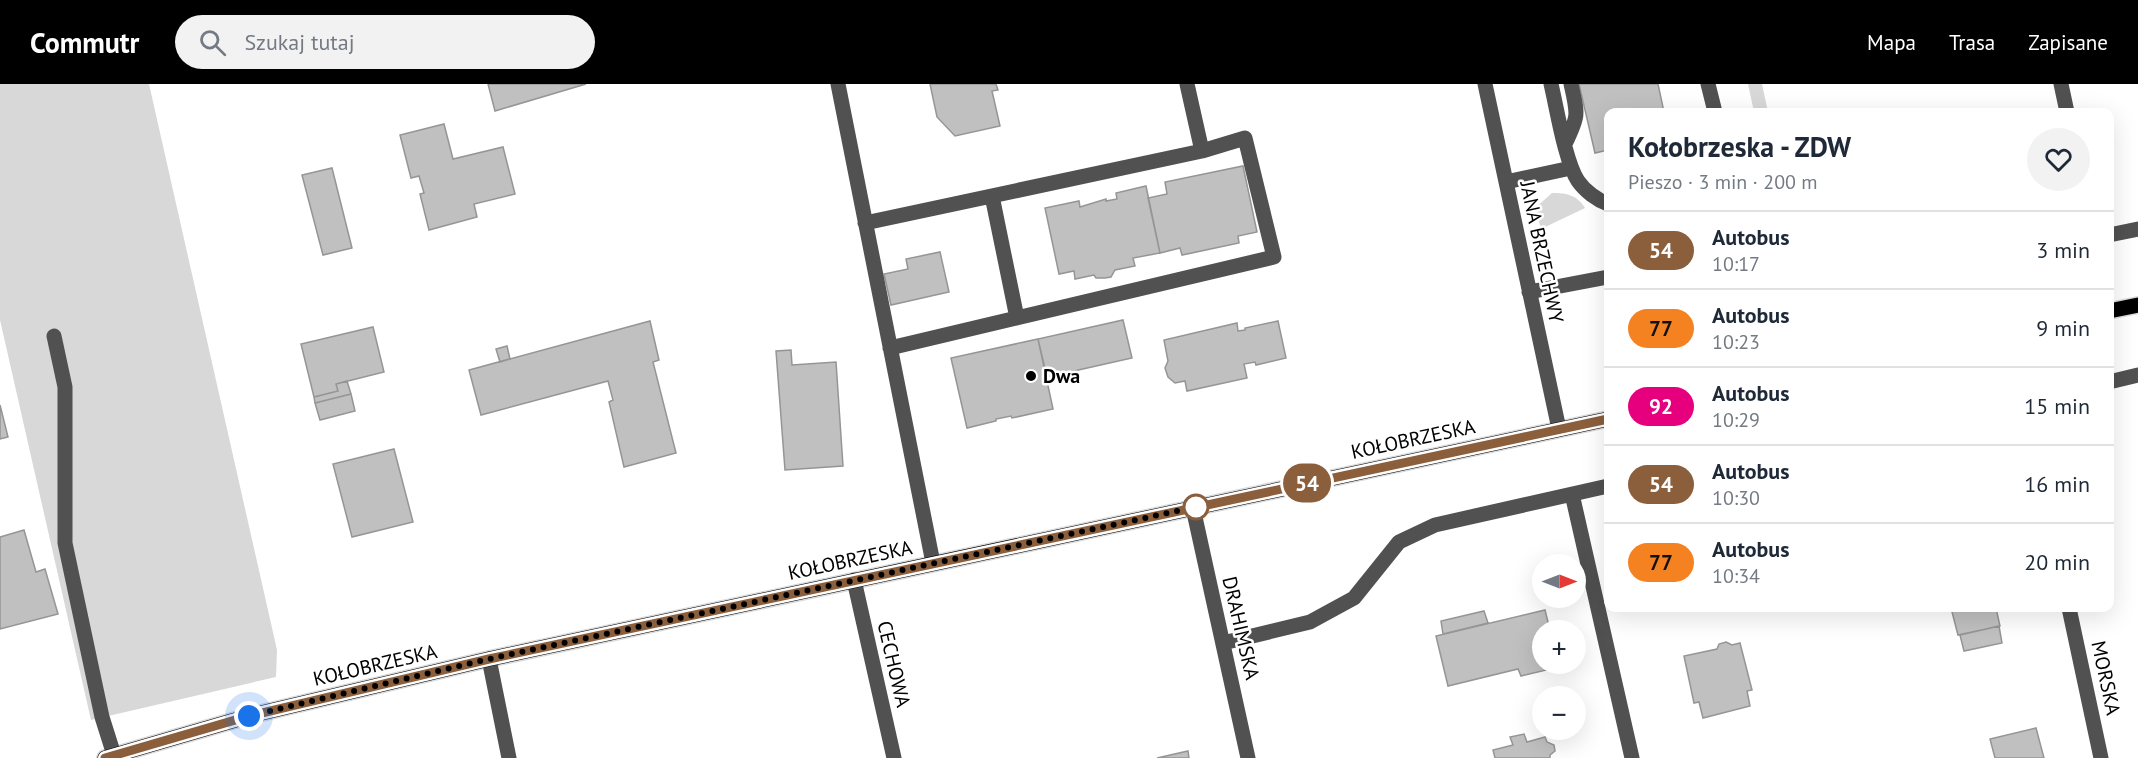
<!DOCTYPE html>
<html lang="pl">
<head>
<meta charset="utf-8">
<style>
  body { margin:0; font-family:"PT Sans",sans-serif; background:#f2f2f3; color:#1f2937; height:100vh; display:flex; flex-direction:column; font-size:22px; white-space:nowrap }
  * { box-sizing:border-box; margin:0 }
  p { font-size:20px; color:#747a83 }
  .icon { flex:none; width:33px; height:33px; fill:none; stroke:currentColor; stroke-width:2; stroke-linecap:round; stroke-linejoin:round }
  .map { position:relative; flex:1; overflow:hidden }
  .details { position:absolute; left:1604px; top:24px; width:510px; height:504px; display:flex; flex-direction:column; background:#fff; border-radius:12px; box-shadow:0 6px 24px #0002 }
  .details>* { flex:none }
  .badge { padding:0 12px; border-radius:20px; font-size:21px; line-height:39px }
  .needle { width:39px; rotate:90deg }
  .buttons { position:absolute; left:1532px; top:470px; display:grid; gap:12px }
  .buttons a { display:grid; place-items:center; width:54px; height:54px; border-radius:50%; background:#fff; box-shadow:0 6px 24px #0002; font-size:30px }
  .you { position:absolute; width:30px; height:30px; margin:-15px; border:4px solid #fff; border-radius:50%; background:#1a73e8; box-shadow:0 0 0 9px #1a73e833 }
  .map>.badge { position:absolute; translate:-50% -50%; box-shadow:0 0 0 3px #fff }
  .round { display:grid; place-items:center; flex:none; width:63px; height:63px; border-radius:32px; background:#f2f2f3 }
  .overview { display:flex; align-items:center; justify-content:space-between; height:102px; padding:0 24px }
  h1 { font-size:28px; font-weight:700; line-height:45px }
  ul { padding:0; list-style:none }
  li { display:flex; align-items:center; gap:18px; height:78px; padding:0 24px; border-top:2px solid #e0e1e3 }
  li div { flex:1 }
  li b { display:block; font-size:22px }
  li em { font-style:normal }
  li .badge { min-width:66px; font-weight:700; text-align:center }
  header { display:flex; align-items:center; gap:36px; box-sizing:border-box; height:84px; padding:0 30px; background:#000; color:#fff }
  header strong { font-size:28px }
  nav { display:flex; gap:33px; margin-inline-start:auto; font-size:21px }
  .search { width:420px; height:54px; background:#f2f2f3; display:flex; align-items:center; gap:15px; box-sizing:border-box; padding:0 21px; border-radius:33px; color:#747a83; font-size:22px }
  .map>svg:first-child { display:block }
  .green { fill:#d8d8d8 }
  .building { fill:#c0c0c0; stroke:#959595; stroke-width:1.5 }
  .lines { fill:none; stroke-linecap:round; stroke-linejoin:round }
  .major-casing { stroke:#dbdbdb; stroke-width:18 }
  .minor { stroke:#515151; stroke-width:15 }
  .major { stroke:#000; stroke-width:15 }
  .line-casing { stroke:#fff; stroke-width:14 }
  .line { stroke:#8b5e3c; stroke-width:9 }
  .walk { stroke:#000; stroke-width:6; stroke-dasharray:0 10.8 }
  .poi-dot { fill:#000; stroke:#fff; stroke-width:2 }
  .stop-dot { fill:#fff; stroke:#8b5e3c; stroke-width:3 }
  .labels { text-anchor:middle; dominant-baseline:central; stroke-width:5; stroke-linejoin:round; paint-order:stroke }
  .street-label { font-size:20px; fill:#000; stroke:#fff }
  .poi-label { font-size:20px; font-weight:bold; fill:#000; stroke:#fff; text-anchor:start }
</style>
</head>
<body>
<header>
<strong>Commutr</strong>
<div class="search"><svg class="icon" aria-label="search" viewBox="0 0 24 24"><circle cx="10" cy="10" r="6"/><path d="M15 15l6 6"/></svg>Szukaj tutaj</div>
<nav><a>Mapa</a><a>Trasa</a><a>Zapisane</a></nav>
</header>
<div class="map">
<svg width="2138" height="674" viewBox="0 0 2138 674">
  <rect width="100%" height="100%" fill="#fff"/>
  <!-- green -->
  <path class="green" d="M0,0H149L277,566L276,593L91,636L0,236Z
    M1748,0H1762L1768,28H1754Z
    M1552,109C1567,109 1577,111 1585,124L1541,145L1535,124Z"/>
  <!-- building -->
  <path class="building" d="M488,0H586L495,27Z
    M930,0H996L998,6L992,7L1000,42L955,52L937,33Z
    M1579,0H1658L1664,28H1608V66L1595,69Z
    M444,40L453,75L503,63L515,110L474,120L477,133L429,146L420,110L424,109L419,92L411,94L400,51Z
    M1243,82L1257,148L1238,152L1239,159L1182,171L1180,164L1160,169L1148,114L1167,110L1165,98Z
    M332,84L352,164L323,171L302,91Z
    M1146,102L1160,169L1133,174L1135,182L1115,186L1111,193L1105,194H1096L1094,191L1075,195L1074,187L1059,190L1045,124L1079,117L1080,123L1106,115V117L1117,115L1116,109Z
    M940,168L949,208L891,221L884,190L908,185L906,175Z
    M1123,236L1132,274L1047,293L1038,255Z
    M650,237L659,276L653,278L676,369L624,383L609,318L613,316L608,297L481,331L469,286Z
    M1278,237L1286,274L1256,281L1255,278L1244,280L1247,294L1187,307L1185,297L1175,299L1168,293L1165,284L1168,277L1164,256L1237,239L1238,247L1245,246V244Z
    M373,243L384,288L336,300L338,307L314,313L301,260Z
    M1038,255L1053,325L1012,334L1011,332L996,335V337L967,344L951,274Z
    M507,262L510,275L500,278L496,265Z
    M791,266L792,281L836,278L843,382L785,386L776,267Z
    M347,297L351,310L315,319L314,313L338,307L336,300Z
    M351,310L355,327L320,336L315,319Z
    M0,321L8,353L0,355Z
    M394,365L413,438L352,453L333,380Z
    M24,446L36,488L45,485L58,530L0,545V453Z
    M1951,524H1996L2000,542L1958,551Z
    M1545,526L1550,546H1542V579H1558L1559,583L1521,592L1518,585L1448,602L1436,552Z
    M1484,527L1488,539L1443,550L1441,537Z
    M1999,542L2002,559L1964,567L1960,551Z
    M1726,558L1732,561L1740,559L1752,606L1747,607L1750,622L1703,634L1699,618L1694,619L1684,572L1717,565L1719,560Z
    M2036,644L2044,674H1995L1990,655Z
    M1524,650L1527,658L1545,653L1547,658L1554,661L1555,667L1550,671V674H1495L1493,666L1513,661L1510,653Z
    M1188,667L1189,674H1157Z"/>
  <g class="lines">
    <!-- major casing -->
    <g class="major-casing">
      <path id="major" d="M2109,227L2138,221
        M105,674L249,632L489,575L1608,335"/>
    </g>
    <!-- minor -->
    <path class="minor" d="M838,0L933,479
      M1187,0L1202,67
      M1485,0L1559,345
      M1551,0C1557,25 1565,77 1578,97C1585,107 1597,116 1608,120
      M1708,0L1715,28
      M2061,0L2067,28
      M1565,60C1579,31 1578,31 1571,0
      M1506,98L1571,84
      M992,112L1017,234
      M865,139L1202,67L1245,54L1274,173L890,264
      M2109,151L2138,145
      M1529,208L1608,193
      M54,252L65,303V459L102,633L114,671
      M2109,298L2138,291
      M1572,410L1632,674
      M1193,424L1248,674
      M854,496L894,674
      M2069,524L2101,674
      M1223,559L1310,538L1354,514L1399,458L1435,441L1608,402
      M489,575L509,674"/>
    <!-- major -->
    <use href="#major" class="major"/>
  </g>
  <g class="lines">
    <!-- line casing -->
    <g class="line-casing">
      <path id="line" d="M105,674L249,632L489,575L1608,335"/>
    </g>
    <!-- line -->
    <use href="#line" class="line"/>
    <!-- walk -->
    <path class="walk" d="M249,632L489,575L1196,423"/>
  </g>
  <!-- markers -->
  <circle class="poi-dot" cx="1031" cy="292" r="6"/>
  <circle class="stop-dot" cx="1196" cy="423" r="12"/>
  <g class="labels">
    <!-- street labels -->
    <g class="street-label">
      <text transform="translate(1542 168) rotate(78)">JANA BRZECHWY</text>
      <text transform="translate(1413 355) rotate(-12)">KOŁOBRZESKA</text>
      <text transform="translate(850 476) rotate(-12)">KOŁOBRZESKA</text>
      <text transform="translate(1241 544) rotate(77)">DRAHIMSKA</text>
      <text transform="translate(894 580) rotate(77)">CECHOWA</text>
      <text transform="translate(375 581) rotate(-13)">KOŁOBRZESKA</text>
      <text transform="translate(2106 594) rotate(78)">MORSKA</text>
    </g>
    <!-- poi labels -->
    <g class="poi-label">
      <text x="1043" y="292">Dwa</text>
    </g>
  </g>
</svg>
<div class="buttons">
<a><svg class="needle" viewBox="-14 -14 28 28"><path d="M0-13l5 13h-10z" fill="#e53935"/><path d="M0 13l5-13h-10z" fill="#747a83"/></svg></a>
<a>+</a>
<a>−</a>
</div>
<div class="you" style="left:249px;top:632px"></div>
<b class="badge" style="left:1307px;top:399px;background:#8b5e3c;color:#fff">54</b>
<section class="details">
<div class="overview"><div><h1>Kołobrzeska - ZDW</h1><p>Pieszo · 3 min · 200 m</p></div><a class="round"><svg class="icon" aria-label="heart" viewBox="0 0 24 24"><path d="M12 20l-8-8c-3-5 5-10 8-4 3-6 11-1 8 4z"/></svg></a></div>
<ul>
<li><span class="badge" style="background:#8b5e3c;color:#fff">54</span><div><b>Autobus</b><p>10:17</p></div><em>3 min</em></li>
<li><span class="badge" style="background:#f58220;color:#111">77</span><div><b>Autobus</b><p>10:23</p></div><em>9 min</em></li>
<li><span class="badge" style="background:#e6007e;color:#fff">92</span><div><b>Autobus</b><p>10:29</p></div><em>15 min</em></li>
<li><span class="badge" style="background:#8b5e3c;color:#fff">54</span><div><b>Autobus</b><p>10:30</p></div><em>16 min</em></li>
<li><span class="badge" style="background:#f58220;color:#111">77</span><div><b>Autobus</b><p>10:34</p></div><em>20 min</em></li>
</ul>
</section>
</div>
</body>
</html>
